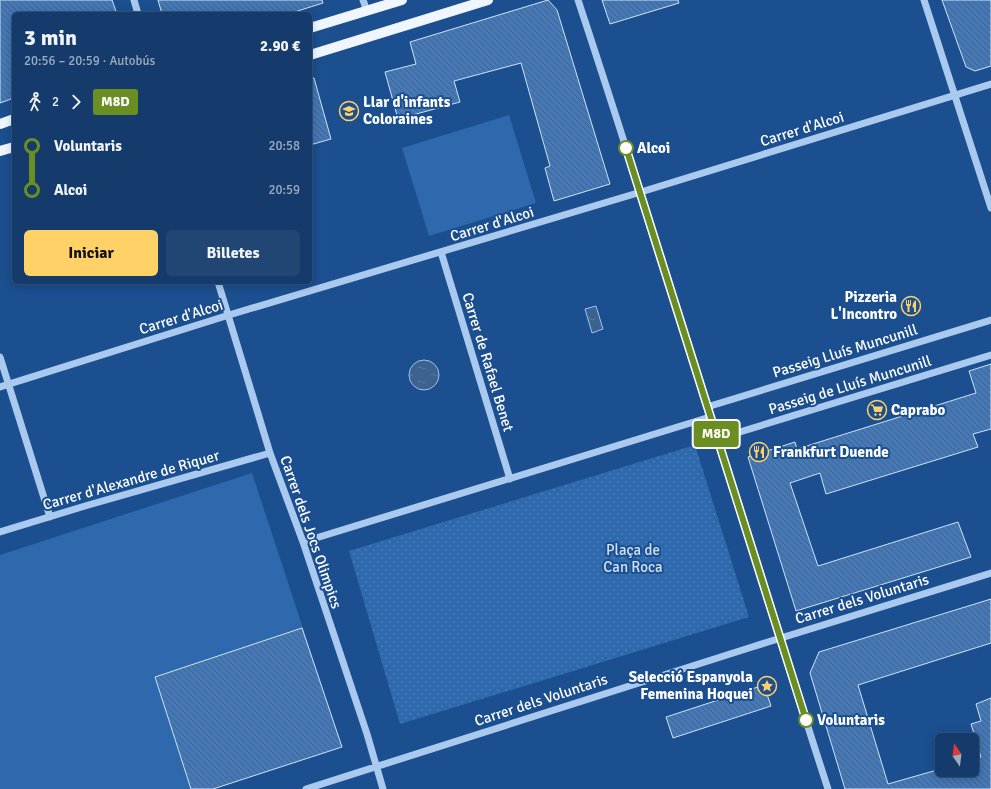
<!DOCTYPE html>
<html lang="es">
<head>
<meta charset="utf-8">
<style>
  body { margin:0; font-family:Signika,sans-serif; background:#214673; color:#f1f3f6; height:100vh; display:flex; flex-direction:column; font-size:15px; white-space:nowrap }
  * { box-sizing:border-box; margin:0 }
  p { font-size:13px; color:#9dadc1 }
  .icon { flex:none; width:22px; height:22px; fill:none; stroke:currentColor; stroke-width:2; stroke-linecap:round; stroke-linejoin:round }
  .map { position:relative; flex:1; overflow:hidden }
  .panel { position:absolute; left:12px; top:12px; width:300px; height:272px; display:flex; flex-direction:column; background:#143b6b; border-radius:6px; box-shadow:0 2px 10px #0003,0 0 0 1px #33557e }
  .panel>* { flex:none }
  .badge { padding:0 8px; border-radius:3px; font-size:14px; line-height:26px }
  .needle { width:26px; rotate:346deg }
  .fabs { position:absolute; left:935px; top:733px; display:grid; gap:8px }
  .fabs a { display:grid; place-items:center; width:44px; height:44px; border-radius:6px; background:#143b6b; box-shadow:0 2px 10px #0003,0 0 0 1px #33557e; font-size:20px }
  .map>.badge { position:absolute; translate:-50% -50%; box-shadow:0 0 0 2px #fff }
  .legs { display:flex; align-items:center; gap:6px; height:44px; padding:0 12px; font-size:13px }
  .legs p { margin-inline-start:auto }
  .summary { display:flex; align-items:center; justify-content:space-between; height:68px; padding:0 12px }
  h1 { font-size:22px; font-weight:700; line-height:30px }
  .action { display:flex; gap:8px; margin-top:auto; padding:8px 12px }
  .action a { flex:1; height:46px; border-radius:6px; background:#ffd166; color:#111; font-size:16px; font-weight:700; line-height:46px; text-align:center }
  .action a+a { background:#214673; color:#f1f3f6 }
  ul { padding:0 12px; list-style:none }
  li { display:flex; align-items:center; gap:14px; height:44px; font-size:15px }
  li i { display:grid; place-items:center; width:6px; height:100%; margin:0 5px; background:currentColor }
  li i::after { content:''; width:10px; height:10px; margin:-5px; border:3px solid; border-radius:50%; background:#143b6b }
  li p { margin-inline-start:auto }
  li:first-child i { background:linear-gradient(#0000 50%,currentColor 0) }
  li:last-child i { background:linear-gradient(currentColor 50%,#0000 0) }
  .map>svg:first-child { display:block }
  .park { fill:url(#park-dots) }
  .pitch { fill:#2e69ad }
  .water { fill:url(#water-ripples); stroke:#9cc4f0 }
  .building { fill:url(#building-back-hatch); stroke:#cfe3fa }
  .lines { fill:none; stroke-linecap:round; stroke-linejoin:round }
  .minor { stroke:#a9c9ee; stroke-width:7 }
  .major { stroke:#f0f6ff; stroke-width:10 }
  .line-1-casing { stroke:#fff; stroke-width:9 }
  .line-1 { stroke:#6b8e23; stroke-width:6 }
  .stop-1-dot { fill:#fff; stroke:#6b8e23; stroke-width:2 }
  .labels { text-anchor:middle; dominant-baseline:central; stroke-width:4; stroke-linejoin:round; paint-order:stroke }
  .poi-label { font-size:15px; font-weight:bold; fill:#fff; stroke:#1b4f8f; text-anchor:start }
  .street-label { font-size:15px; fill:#fff; stroke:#1b4f8f }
  .stop-label { font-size:15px; font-weight:bold; fill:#fff; stroke:#1b4f8f; text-anchor:start }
  .park-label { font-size:15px; fill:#cfe3fa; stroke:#1b4f8f }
</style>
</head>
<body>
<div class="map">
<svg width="991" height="789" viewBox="0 0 991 789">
  <defs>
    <pattern id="park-dots" width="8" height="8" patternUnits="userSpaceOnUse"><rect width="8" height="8" fill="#2e69ad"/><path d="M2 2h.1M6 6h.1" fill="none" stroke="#4d80b9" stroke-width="1.8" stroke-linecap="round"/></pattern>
    <pattern id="water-ripples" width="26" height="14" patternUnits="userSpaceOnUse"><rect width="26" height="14" fill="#3c6290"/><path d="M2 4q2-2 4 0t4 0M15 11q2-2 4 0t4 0" fill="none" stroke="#597aa1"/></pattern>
    <pattern id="building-back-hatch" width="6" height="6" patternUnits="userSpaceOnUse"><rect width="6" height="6" fill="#4478b7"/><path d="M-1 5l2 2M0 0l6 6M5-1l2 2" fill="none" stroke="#486282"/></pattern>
  </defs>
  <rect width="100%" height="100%" fill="#1b4f8f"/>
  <!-- park -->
  <path class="park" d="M695,445L749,617L400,724L349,551Z"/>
  <!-- pitch -->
  <path class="pitch" d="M509,115L536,203L429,236L402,148Z
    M252,473L342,747L213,789H0V555Z"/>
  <!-- water -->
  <path class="water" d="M596,306L603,329L592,333L585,309Z
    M409 375a15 15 0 1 1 30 0a15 15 0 1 1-30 0Z"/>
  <!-- building -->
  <path class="building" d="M0,0H112L117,14H14V98L0,103Z
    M158,0H322L323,3L288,14H162Z
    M548,0L557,10L610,184L554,201L545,168L550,166L521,63L454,81L460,102L398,119L385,72L416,64L410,42Z
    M602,0H678L679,3L610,24Z
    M942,0H991V66L975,71L966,67Z
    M310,78H314L331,139L310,145Z
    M991,364V429L973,434L978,447L826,494L820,473L790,483L818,566L958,522L971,557L796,611L748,457L795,442L797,449L976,393L969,371Z
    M991,599V643L858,685L888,784L937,770H972V760L981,757L971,724L981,721L976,704L991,698V789H845L810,673L819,652Z
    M302,628L342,747L213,789H191L155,677Z
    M764,685L771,706L673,738L666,717Z"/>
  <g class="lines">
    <!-- minor -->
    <path class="minor" d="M134,0L138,14
      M363,0L367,11
      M578,0C665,262 743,527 828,789
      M924,0L991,208
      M441,252L510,479
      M218,282L270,453L303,542L367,734L383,789
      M0,357L50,517
      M0,387L229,315L641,192L991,84
      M707,407L991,320
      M717,439L991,355
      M0,532L85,506L270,453
      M303,542L710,417
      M306,789L752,647L991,573"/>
    <!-- major -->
    <path class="major" d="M310,28L402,0
      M310,55L488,0
      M0,124L14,119
      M0,151L14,147"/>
  </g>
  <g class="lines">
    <!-- line-1 casing -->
    <g class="line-1-casing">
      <path id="line-1" d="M626,148L806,720"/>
    </g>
    <!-- line-1 -->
    <use href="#line-1" class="line-1"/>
  </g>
  <!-- icons -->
  <defs>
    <g id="school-ring" transform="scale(1)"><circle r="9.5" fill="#1b4f8f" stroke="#ffd166" stroke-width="1.5"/><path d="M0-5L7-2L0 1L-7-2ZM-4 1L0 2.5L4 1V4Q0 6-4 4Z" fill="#ffd166"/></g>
    <g id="restaurant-ring" transform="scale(1)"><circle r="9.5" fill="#1b4f8f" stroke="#ffd166" stroke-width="1.5"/><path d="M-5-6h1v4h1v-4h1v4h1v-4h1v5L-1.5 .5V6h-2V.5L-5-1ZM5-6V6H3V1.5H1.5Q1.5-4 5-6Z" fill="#ffd166"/></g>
    <g id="supermarket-ring" transform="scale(1)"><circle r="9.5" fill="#1b4f8f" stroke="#ffd166" stroke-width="1.5"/><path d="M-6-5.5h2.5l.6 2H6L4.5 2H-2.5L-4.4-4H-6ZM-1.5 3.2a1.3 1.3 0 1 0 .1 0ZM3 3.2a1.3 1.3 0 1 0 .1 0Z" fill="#ffd166"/></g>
    <g id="sight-ring" transform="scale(1)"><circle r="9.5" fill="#1b4f8f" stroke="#ffd166" stroke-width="1.5"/><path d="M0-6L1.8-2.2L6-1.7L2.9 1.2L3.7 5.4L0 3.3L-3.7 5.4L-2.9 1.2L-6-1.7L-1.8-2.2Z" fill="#ffd166"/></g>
  </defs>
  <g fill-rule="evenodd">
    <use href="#school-ring" x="349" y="111"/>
    <use href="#restaurant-ring" x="911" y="306"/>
    <use href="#supermarket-ring" x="877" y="410"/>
    <use href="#restaurant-ring" x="759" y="452"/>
    <use href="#sight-ring" x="767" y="686"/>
  </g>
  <!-- markers -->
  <g class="stop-1-dot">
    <circle cx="626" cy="148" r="7"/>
    <circle cx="806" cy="720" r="7"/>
  </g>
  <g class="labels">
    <!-- poi labels -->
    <g class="poi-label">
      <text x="363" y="102">Llar d'infants<tspan x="363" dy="17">Coloraines</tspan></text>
      <text x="897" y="297" text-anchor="end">Pizzeria<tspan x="897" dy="17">L'Incontro</tspan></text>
      <text x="891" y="410">Caprabo</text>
      <text x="773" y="452">Frankfurt Duende</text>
      <text x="753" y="677" text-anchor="end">Selecció Espanyola<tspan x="753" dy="17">Femenina Hoquei</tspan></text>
    </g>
    <!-- street labels -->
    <g class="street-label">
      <text transform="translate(802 129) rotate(-17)">Carrer d'Alcoi</text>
      <text transform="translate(492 224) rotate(-17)">Carrer d'Alcoi</text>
      <text transform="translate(181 317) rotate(-17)">Carrer d'Alcoi</text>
      <text transform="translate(845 351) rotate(-17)">Passeig Lluís Muncunill</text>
      <text transform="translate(488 362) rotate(73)">Carrer de Rafael Benet</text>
      <text transform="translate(850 385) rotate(-17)">Passeig de Lluís Muncunill</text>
      <text transform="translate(131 480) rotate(-16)">Carrer d'Alexandre de Riquer</text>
      <text transform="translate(311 532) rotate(71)">Carrer dels Jocs Olimpics</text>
      <text transform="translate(862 599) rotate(-17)">Carrer dels Voluntaris</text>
      <text transform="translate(541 700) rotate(-18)">Carrer dels Voluntaris</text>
    </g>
    <!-- stop labels -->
    <g class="stop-label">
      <text x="637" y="148">Alcoi</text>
      <text x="817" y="720">Voluntaris</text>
    </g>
    <!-- park labels -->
    <g class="park-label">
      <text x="633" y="550">Plaça de<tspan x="633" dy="17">Can Roca</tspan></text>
    </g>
  </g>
</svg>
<div class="fabs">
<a><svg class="needle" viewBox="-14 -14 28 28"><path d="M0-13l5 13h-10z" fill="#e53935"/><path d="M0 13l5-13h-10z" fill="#9dadc1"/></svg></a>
</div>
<b class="badge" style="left:716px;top:434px;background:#6b8e23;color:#fff">M8D</b>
<section class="panel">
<div class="summary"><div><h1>3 min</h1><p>20:56 – 20:59 · Autobús</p></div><b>2.90 €</b></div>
<div class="legs"><svg class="icon" aria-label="walk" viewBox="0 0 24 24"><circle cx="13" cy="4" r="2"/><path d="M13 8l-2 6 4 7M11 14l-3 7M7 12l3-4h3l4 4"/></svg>2<svg class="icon" aria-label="forward" viewBox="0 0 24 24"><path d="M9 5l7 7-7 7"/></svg><b class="badge" style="background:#6b8e23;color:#fff">M8D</b></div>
<ul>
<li><i style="color:#6b8e23"></i><b>Voluntaris</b><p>20:58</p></li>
<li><i style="color:#6b8e23"></i><b>Alcoi</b><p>20:59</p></li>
</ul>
<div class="action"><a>Iniciar</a><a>Billetes</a></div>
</section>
</div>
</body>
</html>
